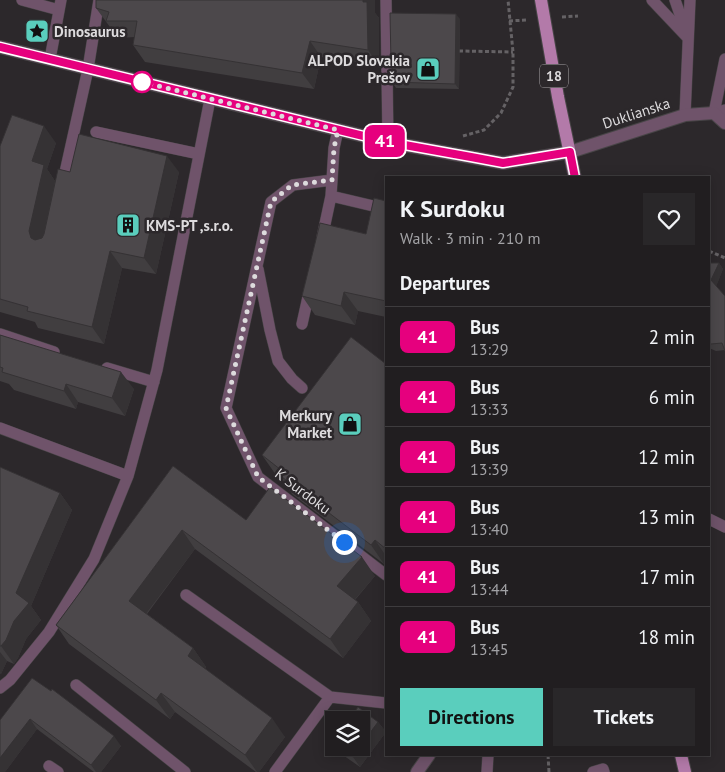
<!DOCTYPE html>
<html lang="en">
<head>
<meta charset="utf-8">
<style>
  body { margin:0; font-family:"PT Sans",sans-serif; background:#292729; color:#f1f3f6; height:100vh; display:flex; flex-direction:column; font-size:19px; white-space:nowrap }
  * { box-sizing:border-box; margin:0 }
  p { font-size:16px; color:#a2a2a5 }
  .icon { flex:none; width:28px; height:28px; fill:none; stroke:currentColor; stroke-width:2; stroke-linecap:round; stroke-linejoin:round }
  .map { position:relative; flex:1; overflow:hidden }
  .panel { position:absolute; left:385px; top:176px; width:325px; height:580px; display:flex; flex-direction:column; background:#211e20; border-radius:0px; box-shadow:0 2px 12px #0003,0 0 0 1px #3e3c3e }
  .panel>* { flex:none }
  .badge { padding:0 10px; border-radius:8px; font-size:18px; line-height:32px }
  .buttons { position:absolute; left:325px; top:711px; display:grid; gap:10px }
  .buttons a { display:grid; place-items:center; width:45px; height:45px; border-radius:0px; background:#211e20; box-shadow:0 2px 12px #0003,0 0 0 1px #3e3c3e; font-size:25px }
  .you { position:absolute; width:25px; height:25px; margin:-12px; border:4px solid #fff; border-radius:50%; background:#1a73e8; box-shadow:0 0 0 8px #1a73e833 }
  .map>.badge { position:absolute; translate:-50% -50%; box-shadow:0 0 0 2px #fff }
  h2 { padding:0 15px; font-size:19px; line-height:45px }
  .round { display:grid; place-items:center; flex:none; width:52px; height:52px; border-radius:0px; background:#292729 }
  .head { display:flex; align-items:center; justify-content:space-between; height:85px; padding:0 15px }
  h1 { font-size:24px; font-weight:700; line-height:38px }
  .primary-button { display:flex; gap:10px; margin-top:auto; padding:10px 15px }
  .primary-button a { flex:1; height:58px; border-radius:0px; background:#5acebd; color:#111; font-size:20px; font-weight:700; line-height:58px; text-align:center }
  .primary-button a+a { background:#292729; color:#f1f3f6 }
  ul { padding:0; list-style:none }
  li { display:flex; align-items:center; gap:15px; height:60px; padding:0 15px; border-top:1px solid #3e3c3e }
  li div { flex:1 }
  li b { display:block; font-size:19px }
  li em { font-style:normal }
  li .badge { min-width:55px; font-weight:700; text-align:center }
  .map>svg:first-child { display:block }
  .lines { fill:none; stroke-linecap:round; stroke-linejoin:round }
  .lane-casing { stroke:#484547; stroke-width:12 }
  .street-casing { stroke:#484547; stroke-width:14 }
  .primary-casing { stroke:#484547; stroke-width:14 }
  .path { stroke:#656265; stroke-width:3; stroke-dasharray:4 2.5; stroke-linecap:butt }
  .lane { stroke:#6f536a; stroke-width:11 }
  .street { stroke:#6f536a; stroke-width:12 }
  .primary { stroke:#b37aa9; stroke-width:12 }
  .wall { fill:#413e40 }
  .shaded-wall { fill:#353234 }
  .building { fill:#4c484b; stroke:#353234 }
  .line-casing { stroke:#fff; stroke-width:11 }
  .line { stroke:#e6007e; stroke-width:8 }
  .walk { stroke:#dddbdd; stroke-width:5; stroke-dasharray:0 9 }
  .stop-dot { fill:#fff; stroke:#e6007e; stroke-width:2.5 }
  .labels { text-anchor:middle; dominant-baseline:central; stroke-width:5; stroke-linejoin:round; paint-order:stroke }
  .shield { fill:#2c282b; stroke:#a8a5a8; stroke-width:1 }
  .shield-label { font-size:14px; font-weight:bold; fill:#dddbdd }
  .poi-label { font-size:15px; font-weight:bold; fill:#dddbdd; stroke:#2c282b; text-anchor:start }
  .street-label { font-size:15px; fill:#dddbdd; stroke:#2c282b }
</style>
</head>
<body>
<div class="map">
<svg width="725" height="772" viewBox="0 0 725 772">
  <rect width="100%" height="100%" fill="#2c282b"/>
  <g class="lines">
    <!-- lane casing -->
    <g class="lane-casing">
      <path id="lane" d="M22,0L59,10
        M386,0L388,142
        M652,0L688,38
        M675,0L686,32
        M50,59L61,0
        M725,59L714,113L725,110
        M685,115L690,0
        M338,130L334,148L331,196L386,209
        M96,132L199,154
        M332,180L293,185L271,202L226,408L258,477L386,575
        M62,186L88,69L99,0
        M322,238L331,196
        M258,269L270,330L278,361L292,379L302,388
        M302,324L310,288
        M0,334L54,352
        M107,368L154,382
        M0,428L128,476
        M709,519L725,527
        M186,595L330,697L386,703
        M76,685L185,772
        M0,688L10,680L49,632L94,559L128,476L157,370L210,99
        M49,766L58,772
        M275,772L330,697
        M487,772L488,755
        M593,772L603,769L604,772"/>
    </g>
    <!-- street casing -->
    <g class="street-casing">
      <path id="street" d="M0,47L388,142L503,163L570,152L685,115L714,113L725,123
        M417,772L429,755"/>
    </g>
    <!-- primary casing -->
    <g class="primary-casing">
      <path id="primary" d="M541,0L558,97L575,178
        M681,755L685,772"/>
    </g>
    <!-- path -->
    <path class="path" d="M562,17L578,16
      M509,21L526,20
      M459,51L513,52
      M463,136L484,130L501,113L513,87V52L508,0
      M709,251L725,258
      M548,755L549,772"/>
    <!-- lane -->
    <use href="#lane" class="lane"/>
    <!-- street -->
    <use href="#street" class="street"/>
    <!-- primary -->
    <use href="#primary" class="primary"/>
  </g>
  <!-- wall -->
  <path class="wall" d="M96,8L375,13L379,18V66L321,57L314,89L145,62L133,45L135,37L118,38Z
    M460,19L459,89L396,88L392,82V66L391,63Z
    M56,143L47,169L55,181L70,172H179L156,274L122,268L104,344L38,328L35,322L0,312V146Z
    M386,201V317L358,311L355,325L315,315L302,296L366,234Z
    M709,263H719L723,269L716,286L725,350L716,351L709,348Z
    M0,335L134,389L125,416L78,402L76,409L14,390L9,384L0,381Z
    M386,364V562L384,564L292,494L282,479L276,475L262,455Z
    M173,466L246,520L375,576L355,600L358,602L371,621L343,658L195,549L147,614L193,648L206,667L205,669L285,737L259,772H256L175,712L170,719L69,644L56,625Z
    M0,467L60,493L72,510L31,606L41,620L26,639L18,658L14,664L7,661L1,674L0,673Z
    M32,678L121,746L101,772H94L37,729L5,772Z
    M378,722L386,732L360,767L340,753L337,748H361Z"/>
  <!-- shaded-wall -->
  <path class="shaded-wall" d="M363,0H375V13L379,18V66L368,50Z
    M456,14L460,19L459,89L455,84Z
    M310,41L321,57L314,89L302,73Z
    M44,126L56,143L47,169L55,181L41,247L31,238L29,231L32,161Z
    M167,156L179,172L156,274L144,258Z
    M110,251L122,268L104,344L92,327Z
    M719,263L723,269L716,287L711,280Z
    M344,292L358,311L355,325L341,306Z
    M121,372L134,389L125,416L112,398Z
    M66,384L78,402L76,409L64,391Z
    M60,493L72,510L31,606L41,620L26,639L18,658L14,664L1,646L16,593Z
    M182,530L195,549L142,619L129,601Z
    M375,540L386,556V562L384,564L371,545Z
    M362,557L375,576L350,605L337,586Z
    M358,602L371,621L343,658L330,639Z
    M193,648L206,667L201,675L188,656Z
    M0,652L7,661L1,674L0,672Z
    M161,693L175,712L170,719L156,700Z
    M272,718L285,737L259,772H257L245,755Z
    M30,719L37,729L5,772H0V758Z
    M378,722L386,732L360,767L353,757L360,748H361V745Z
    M114,736L121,746L101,772H96L91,765Z"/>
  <!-- building -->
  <path class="building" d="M96,0H363V2H367L368,50L310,41L302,73L133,45L137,21H106L109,12L96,8Z
    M390,13L456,14L455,84L392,82V63H391Z
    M12,115L44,126L32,161L44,165L29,231L31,238L35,240L42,238L44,234L58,169L70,172L79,134L167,156L144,258L110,251L92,327L27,311L28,307L0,299V146Z
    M374,198L386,201V301L344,292L341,306L302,296L320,223L366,234Z
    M709,263H719L711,280L725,296V351L722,343L711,344L709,343Z
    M0,335L121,372L112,398L66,384L64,391L2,372L3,368L0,367Z
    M351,337L386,364V549L375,540L371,545L278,474L281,470L262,455Z
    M173,466L246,520L270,487L362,557L337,586L358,602L330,639L182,530L129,601L193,648L188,656L272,718L245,755L161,693L156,700L56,625Z
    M0,467L60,493L16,593L29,603L14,621L6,640L1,646H0Z
    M32,678L51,691L52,689L114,736L91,765L30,719L0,758V720Z
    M358,707L378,722L361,745V720H349Z
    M340,748H360L353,757Z"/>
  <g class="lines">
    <!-- line casing -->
    <g class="line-casing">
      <path id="line" d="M0,47L388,142L471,157L503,163L570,152L575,178"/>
    </g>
    <!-- line -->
    <use href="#line" class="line"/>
    <!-- walk -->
    <path class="walk" d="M142,82L338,130L334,148L332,180L292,185L271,202L226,408L258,477L344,542"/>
  </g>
  <!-- icons -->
  <defs>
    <g id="sight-square" transform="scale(1.25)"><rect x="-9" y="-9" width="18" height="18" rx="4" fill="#5acebd" stroke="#2c282b"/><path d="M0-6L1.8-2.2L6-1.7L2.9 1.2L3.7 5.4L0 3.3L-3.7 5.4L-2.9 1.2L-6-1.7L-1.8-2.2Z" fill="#111"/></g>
    <g id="shop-square" transform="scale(1.25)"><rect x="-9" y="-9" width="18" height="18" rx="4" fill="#5acebd" stroke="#2c282b"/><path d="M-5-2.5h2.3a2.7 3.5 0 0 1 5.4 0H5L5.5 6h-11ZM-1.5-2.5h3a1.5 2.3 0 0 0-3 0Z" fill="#111"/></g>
    <g id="building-square" transform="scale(1.25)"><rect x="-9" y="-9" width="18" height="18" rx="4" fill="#5acebd" stroke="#2c282b"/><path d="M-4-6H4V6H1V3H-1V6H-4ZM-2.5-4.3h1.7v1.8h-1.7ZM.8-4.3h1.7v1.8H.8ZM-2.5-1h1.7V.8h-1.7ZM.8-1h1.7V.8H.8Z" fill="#111"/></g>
  </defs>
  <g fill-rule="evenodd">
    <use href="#sight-square" x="37" y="31"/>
    <use href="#shop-square" x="428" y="69"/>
    <use href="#building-square" x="128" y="225"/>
    <use href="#shop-square" x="350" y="424"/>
  </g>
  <!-- markers -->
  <circle class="stop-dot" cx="142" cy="82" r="10"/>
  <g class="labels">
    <!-- shield labels -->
    <rect class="shield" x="540" y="64.5" width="28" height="23" rx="4"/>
    <g class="shield-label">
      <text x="554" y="76">18</text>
    </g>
    <!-- poi labels -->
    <g class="poi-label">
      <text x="54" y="31">Dinosaurus</text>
      <text x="410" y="60" text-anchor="end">ALPOD Slovakia<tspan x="410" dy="17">Prešov</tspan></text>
      <text x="146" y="225">KMS-PT ,s.r.o.</text>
      <text x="332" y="415" text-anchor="end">Merkury<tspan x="332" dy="17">Market</tspan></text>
    </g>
    <!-- street labels -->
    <g class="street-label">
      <text transform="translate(636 113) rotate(-18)">Duklianska</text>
      <text transform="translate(303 491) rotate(37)">K Surdoku</text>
    </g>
  </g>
</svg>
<div class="buttons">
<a><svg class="icon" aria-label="layers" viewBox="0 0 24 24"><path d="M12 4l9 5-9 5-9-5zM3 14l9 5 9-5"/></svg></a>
</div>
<div class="you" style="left:344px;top:542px"></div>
<b class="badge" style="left:385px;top:141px;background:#e6007e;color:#fff">41</b>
<section class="panel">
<div class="head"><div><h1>K Surdoku</h1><p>Walk · 3 min · 210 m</p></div><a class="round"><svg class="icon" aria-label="heart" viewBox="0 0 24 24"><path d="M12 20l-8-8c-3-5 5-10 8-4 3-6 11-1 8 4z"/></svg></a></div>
<h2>Departures</h2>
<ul>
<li><span class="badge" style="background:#e6007e;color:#fff">41</span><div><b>Bus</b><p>13:29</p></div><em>2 min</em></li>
<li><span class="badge" style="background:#e6007e;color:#fff">41</span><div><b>Bus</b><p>13:33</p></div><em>6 min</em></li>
<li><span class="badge" style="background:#e6007e;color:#fff">41</span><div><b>Bus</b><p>13:39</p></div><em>12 min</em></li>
<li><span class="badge" style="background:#e6007e;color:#fff">41</span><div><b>Bus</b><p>13:40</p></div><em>13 min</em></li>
<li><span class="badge" style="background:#e6007e;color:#fff">41</span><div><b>Bus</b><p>13:44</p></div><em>17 min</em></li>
<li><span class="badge" style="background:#e6007e;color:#fff">41</span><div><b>Bus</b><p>13:45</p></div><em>18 min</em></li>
</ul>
<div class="primary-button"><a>Directions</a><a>Tickets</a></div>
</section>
</div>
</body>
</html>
